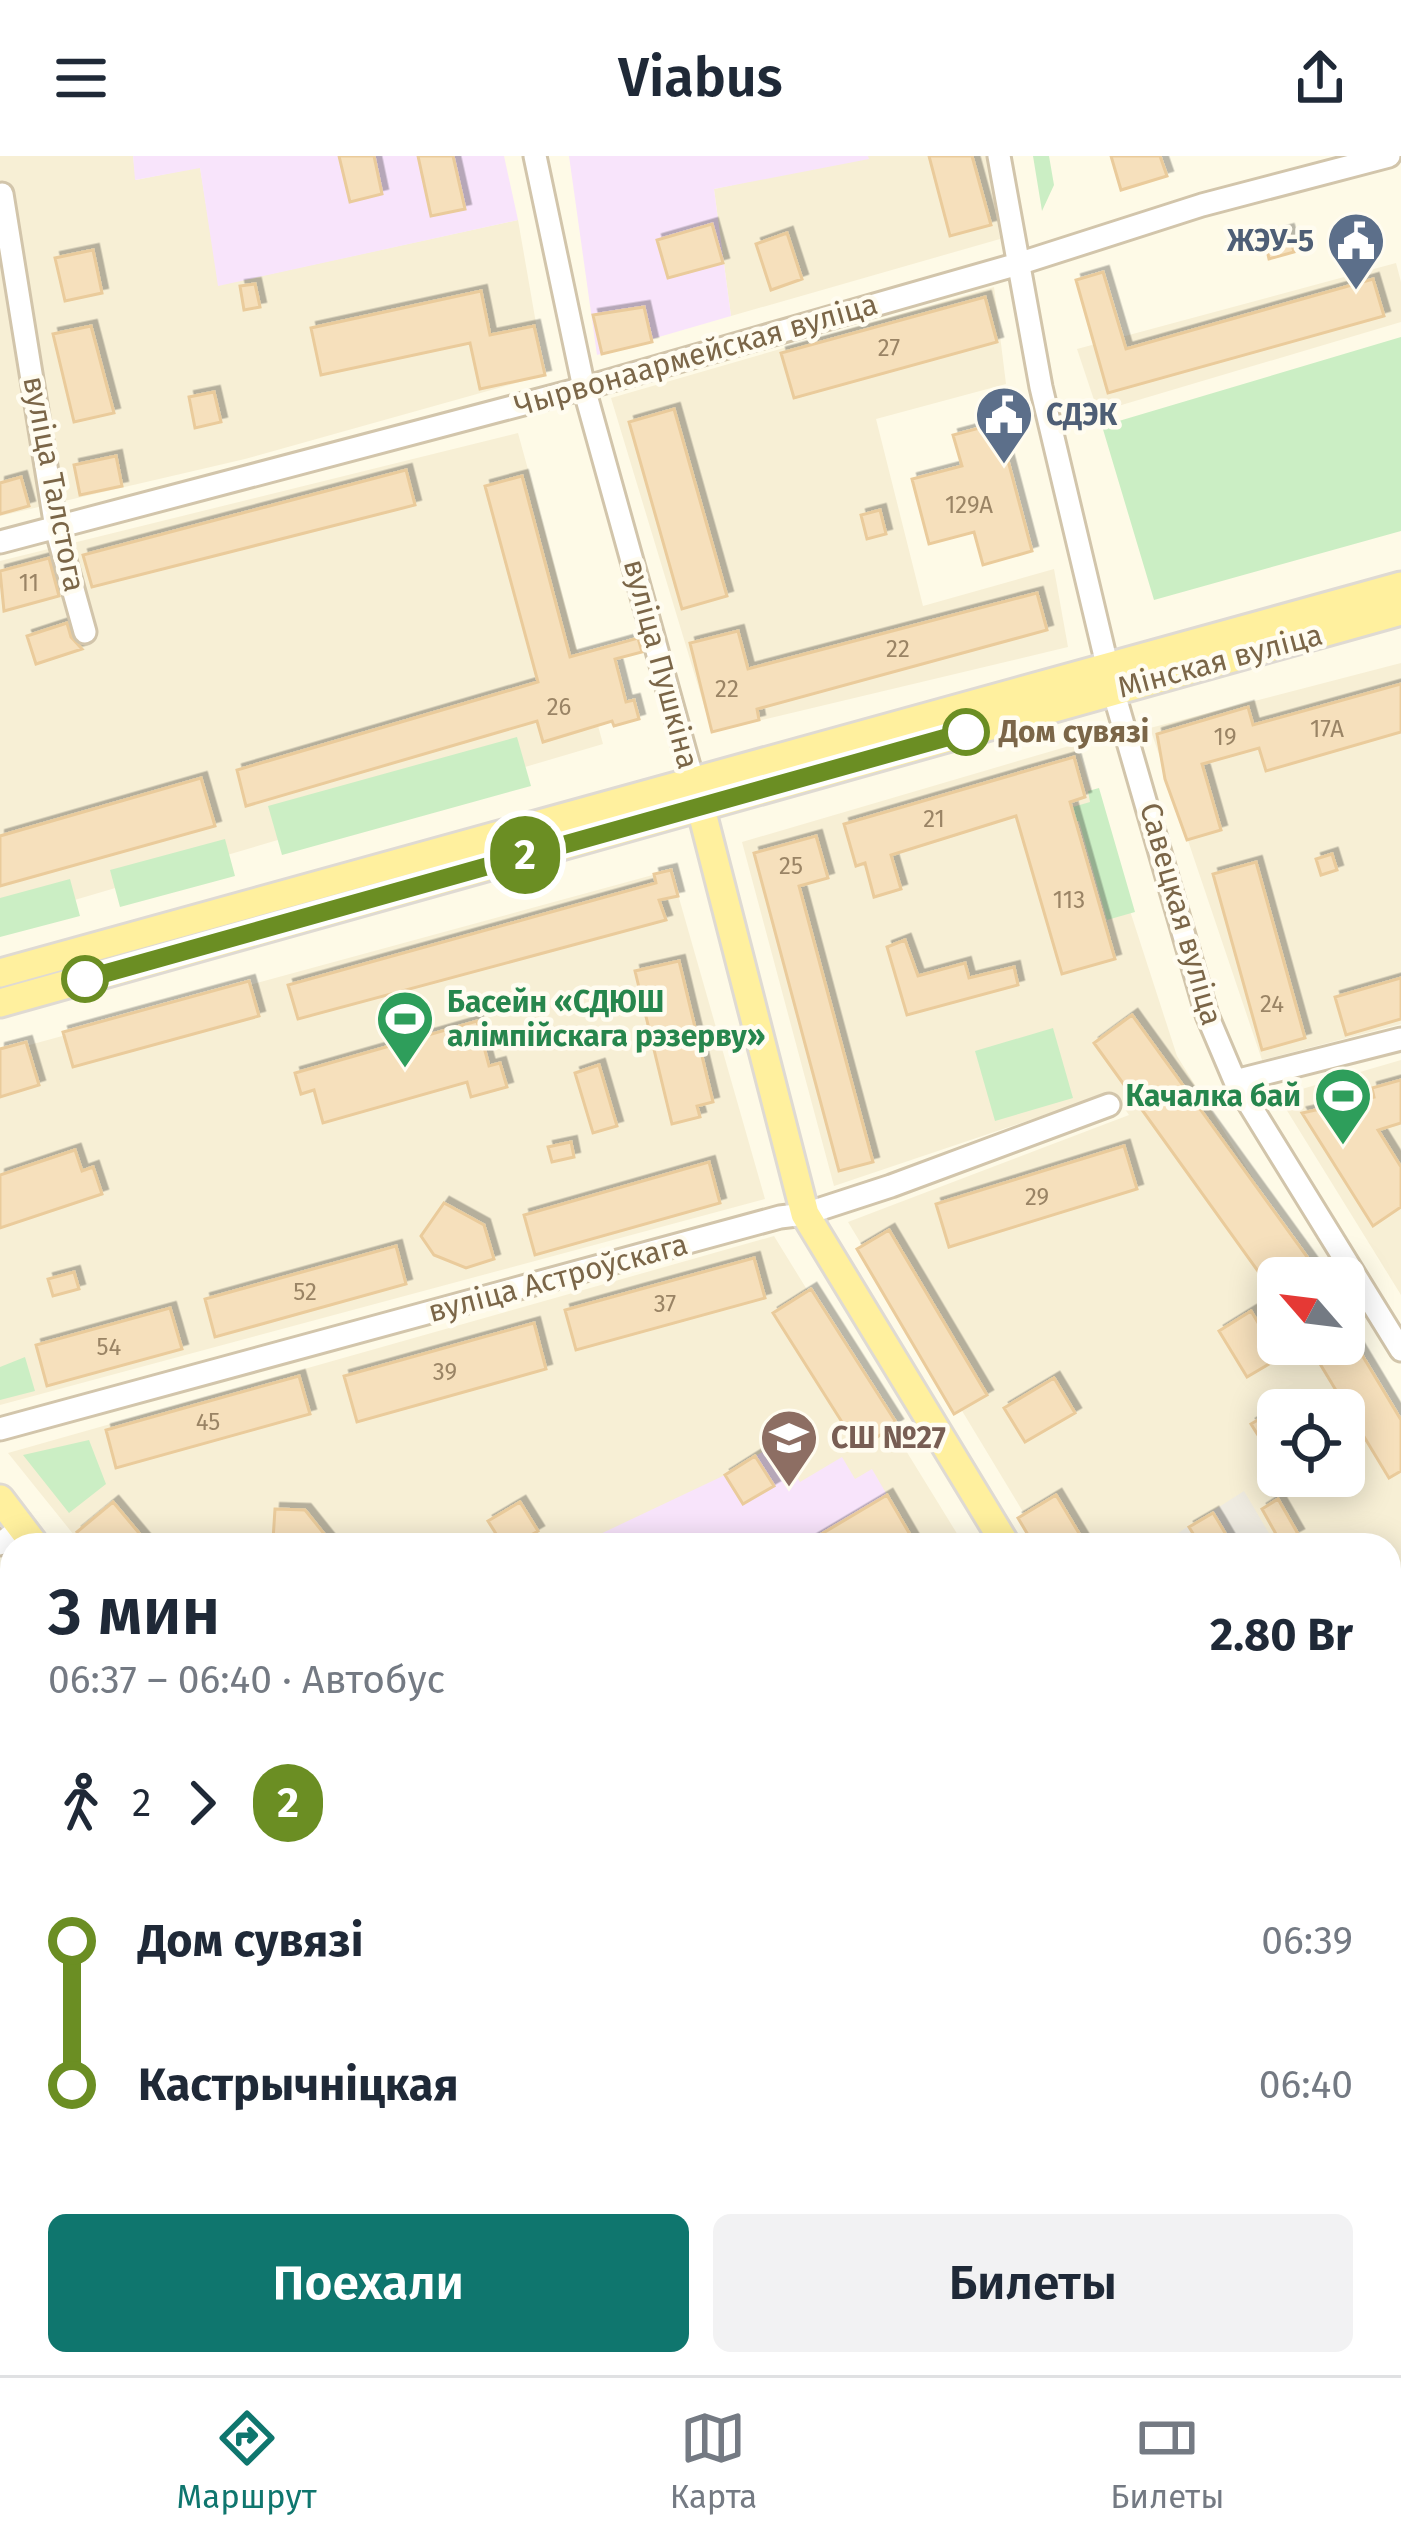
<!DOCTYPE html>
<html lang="ru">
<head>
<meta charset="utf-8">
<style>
  body { margin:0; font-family:"Fira Sans",sans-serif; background:#f2f2f3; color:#1f2937; height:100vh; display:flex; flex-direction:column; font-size:45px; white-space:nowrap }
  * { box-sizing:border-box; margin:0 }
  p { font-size:39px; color:#747a83 }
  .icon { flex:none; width:66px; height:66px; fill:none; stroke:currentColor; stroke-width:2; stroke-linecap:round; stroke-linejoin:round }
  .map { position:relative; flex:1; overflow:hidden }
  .drawer { position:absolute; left:0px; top:1377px; width:1401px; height:843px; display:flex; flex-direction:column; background:#fff; border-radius:36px 36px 0 0; box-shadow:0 6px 30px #0003 }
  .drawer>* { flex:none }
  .badge { padding:0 24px; border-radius:39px; font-size:42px; line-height:78px }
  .needle { width:78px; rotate:298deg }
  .fabs { position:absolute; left:1257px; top:1101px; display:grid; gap:24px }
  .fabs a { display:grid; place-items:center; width:108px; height:108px; border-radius:18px; background:#fff; box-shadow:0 6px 30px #0003; font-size:60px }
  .map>.badge { position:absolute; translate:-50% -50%; box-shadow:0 0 0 6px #fff }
  .legs { display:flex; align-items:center; gap:18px; height:132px; padding:0 48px; font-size:39px }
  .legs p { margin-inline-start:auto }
  .headline { display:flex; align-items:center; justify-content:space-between; height:204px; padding:0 48px }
  h1 { font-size:66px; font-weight:600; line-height:90px }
  .cta { display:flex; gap:24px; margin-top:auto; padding:24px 48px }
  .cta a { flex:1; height:138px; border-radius:18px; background:#0f766e; color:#fff; font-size:48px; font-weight:600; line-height:138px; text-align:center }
  .cta a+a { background:#f2f2f3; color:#1f2937 }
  ul { padding:0 48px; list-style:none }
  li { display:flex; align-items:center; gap:42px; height:144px; font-size:45px }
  li i { display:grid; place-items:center; width:18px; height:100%; margin:0 15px; background:currentColor }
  li i::after { content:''; width:30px; height:30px; margin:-15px; border:9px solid; border-radius:50%; background:#fff }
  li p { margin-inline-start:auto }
  li:first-child i { background:linear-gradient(#0000 50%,currentColor 0) }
  li:last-child i { background:linear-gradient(currentColor 50%,#0000 0) }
  header { display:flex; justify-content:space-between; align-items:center; height:156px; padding:0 48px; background:#fff; font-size:54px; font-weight:600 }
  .menu { display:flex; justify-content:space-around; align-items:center; height:168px; border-top:3px solid #e0e1e3; background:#fff; font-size:33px; color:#747a83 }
  .menu a { display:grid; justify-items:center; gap:6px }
  .menu .on { color:#0f766e }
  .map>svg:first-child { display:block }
  .residential { fill:#f7efd5; fill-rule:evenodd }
  .commercial { fill:#ffeedb }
  .industrial { fill:#efebe1 }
  .education { fill:#f8e4fb }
  .green { fill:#cbeec4 }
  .building { fill:#f6e0bc; stroke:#eacb9b; stroke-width:3; filter:url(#shadow) }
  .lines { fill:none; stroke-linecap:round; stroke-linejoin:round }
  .minor-casing { stroke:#d2c5ab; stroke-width:27 }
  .major-casing { stroke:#dfdad3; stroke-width:33 }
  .minor { stroke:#fff; stroke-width:21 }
  .major { stroke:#fff09e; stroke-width:27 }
  .line-1-casing { stroke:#fff; stroke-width:27 }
  .line-1 { stroke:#6b8e23; stroke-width:18 }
  .stop-1-dot { fill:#fff; stroke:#6b8e23; stroke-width:6 }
  .labels { text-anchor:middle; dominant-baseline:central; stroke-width:9; stroke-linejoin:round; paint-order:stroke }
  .number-label { font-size:24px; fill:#9a8465 }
  .service-label { font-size:30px; font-weight:bold; fill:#4e5e75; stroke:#fffcf0; text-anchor:end }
  .street-label { font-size:30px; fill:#7b6648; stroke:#fffcf0 }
  .stop-label { font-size:30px; font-weight:bold; fill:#7b6648; stroke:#fffcf0; text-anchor:start }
  .leisure-label { font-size:30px; font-weight:bold; fill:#27864d; stroke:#fffcf0; text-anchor:start }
  .education-label { font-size:30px; font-weight:bold; fill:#785e54; stroke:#fffcf0; text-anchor:start }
</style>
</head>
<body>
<header><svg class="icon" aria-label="menu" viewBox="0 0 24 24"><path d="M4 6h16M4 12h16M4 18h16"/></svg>Viabus<svg class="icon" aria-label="share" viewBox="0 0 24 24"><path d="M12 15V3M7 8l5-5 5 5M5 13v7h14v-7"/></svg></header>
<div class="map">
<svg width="1401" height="2219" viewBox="0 0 1401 2219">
  <defs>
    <filter id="shadow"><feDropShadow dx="5.5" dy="-5.5" stdDeviation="0" flood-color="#0004"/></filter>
  </defs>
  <rect width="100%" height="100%" fill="#fefae7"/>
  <!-- residential -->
  <path class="residential" d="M0,0H133L136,24L200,11L219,129L518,64L545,219L245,303L0,360Z
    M868,0H987L1000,83L731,160L714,33Z
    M1396,107L1401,126V166L1098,256L1077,193Z
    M994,131L1006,228L876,263L923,450L1054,413L1068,491L712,576L611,242Z
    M518,277L603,588L0,766V405Z
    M1401,507V868L1262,904L1150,572Z
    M1076,588L1177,900L1315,1122H1278V1188H1344V1169L1401,1261V1504L1389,1511V1389H1043L848,1066L1129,959L1113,936L834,1030L742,686ZM1278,1254H1344V1320H1278Z
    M671,714L765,1043L0,1249V897Z
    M1401,904V1139L1278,940Z
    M774,1080L964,1389H82L8,1297Z
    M1,1409L12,1423V2208H225L206,2219H0Z
    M1389,2084L1401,2106V2219H901L919,2208H1389Z"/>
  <!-- commercial -->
  <path class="commercial" d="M225,2208H487L469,2219H206Z"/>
  <!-- industrial -->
  <path class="industrial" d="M1244,1335L1276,1389H1166L1164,1386Z"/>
  <!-- education -->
  <path class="education" d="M133,0H504L518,64L218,130L200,12L135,24Z
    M569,0H868L869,3L714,33L731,160L597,199Z
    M777,1287L800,1326L842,1301L855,1323L872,1313L916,1389H577L725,1319Z"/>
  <!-- green -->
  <path class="green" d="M1033,0H1049L1054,29L1042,55Z
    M1401,181V375L1154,444L1102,270Z
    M517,581L531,630L282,699L268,650Z
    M1099,632L1135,756L1107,764L1079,665L1070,667L1066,653L1090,646L1088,635Z
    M225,683L235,720L120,751L110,714Z
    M70,723L80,760L0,781V742Z
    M1053,872L1073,942L995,965L975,895Z
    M25,1201L35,1235L0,1244V1211Z
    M89,1284L106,1328L69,1357L23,1299Z
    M1,1409L12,1423V1492L0,1476Z
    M12,2026V2126L0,2134V2033Z"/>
  <!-- building -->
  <path class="building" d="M339,0H374L382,38L350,46Z
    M418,0H453L465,53L431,60Z
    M929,0H972L991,69L950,80Z
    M1111,0H1160L1167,20L1121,34Z
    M712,68L723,107L668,122L657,84Z
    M1288,74L1294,96L1269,103L1264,81Z
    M787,77L802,123L771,134L756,88Z
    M93,94L102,137L65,145L55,102Z
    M1103,116L1126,193L1373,123L1384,160L1108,237L1076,124Z
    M255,128L260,151L244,154L240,130Z
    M481,135L490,179L534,170L545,219L480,233L470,187L321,219L311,172Z
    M985,141L997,186L794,242L781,197Z
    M644,151L652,186L602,198L593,159Z
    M91,170L114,257L74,266L53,178Z
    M214,236L221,266L195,272L189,241Z
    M674,253L727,440L682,453L629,266Z
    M998,267L1032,395L983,409L974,376L929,388L912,323L962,310L953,279Z
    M116,300L122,330L80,339L74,309Z
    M406,314L415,349L92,431L83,399Z
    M522,320L570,501L638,482L642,496L615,503L626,546L634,544L639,563L614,570L612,565L543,586L537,565L246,650L237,614L538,526L485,330Z
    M21,321L29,350L0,358V327Z
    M880,354L886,378L867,383L861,359Z
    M49,402L59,440L4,455L0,415Z
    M1037,437L1047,474L757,553L759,564L712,576L690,487L738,475L748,513Z
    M67,467L71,481L82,493L36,508L27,480Z
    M1401,528V576L1266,615L1259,592L1202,608L1221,674L1187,684L1165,623L1157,578L1248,551L1253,569Z
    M1074,601L1085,641L1070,646L1115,803L1062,818L1016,660L891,699L901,733L874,741L865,707L856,710L844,668Z
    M201,622L215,670L0,730V680Z
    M816,680L828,722L799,730L873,1006L839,1015L754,697Z
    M1332,698L1337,714L1321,719L1316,703Z
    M1256,706L1305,882L1262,894L1213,718Z
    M671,714L678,740L659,744L666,764L298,863L288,829L656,727L654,718Z
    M905,784L918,820L965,807L969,822L1014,811L1018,829L907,859L887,791Z
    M679,805L713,946L697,950L700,961L672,968L635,815Z
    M1401,822V863L1346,879L1335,841Z
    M249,825L259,860L73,911L63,876Z
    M1132,859L1318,1116L1310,1122H1278V1143L1094,887Z
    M477,865L489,910L500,907L507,931L471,941L467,926L323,967L314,934L301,938L295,917Z
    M26,886L39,929L0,941V893Z
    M599,909L617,970L593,977L575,917Z
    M1401,924V967L1378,974L1401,1011V1051L1373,1070L1302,957L1374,941L1372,932Z
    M571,986L574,1001L552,1006L548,991Z
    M1124,990L1137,1033L949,1091L936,1048Z
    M75,994L82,1015L93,1011L102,1038L0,1072V1019Z
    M709,1006L720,1047L535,1099L524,1059Z
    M444,1047L484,1069L494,1103L466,1112L434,1099L421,1080Z
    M889,1074L987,1239L954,1258L857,1093Z
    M396,1090L406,1128L215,1181L205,1143Z
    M754,1102L765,1142L576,1194L565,1154Z
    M74,1116L79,1133L53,1140L48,1123Z
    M811,1133L897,1268L859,1293L773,1157Z
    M170,1152L182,1193L47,1230L36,1189Z
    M1251,1155L1279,1202L1247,1221L1219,1175Z
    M534,1167L546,1213L357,1266L344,1220Z
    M1344,1169L1401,1264V1315L1389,1322L1308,1188H1344Z
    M299,1220L310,1258L116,1312L106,1274Z
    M1054,1222L1075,1257L1025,1286L1004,1252Z
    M1268,1258L1278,1273L1261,1284L1251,1268Z
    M755,1300L774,1330L743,1348L725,1319Z
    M887,1339L916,1389H882L878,1382L867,1389H803Z
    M1056,1339L1086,1389H1034L1018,1362Z
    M1278,1343L1298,1378L1281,1387L1262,1353Z
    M113,1346L149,1389H88L77,1376Z
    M520,1346L538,1375L514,1389H503L488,1365Z
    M275,1353L305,1354L333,1389H278L273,1384Z
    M1213,1357L1218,1365L1232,1389H1200L1189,1371Z"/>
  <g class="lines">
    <!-- minor casing -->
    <g class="minor-casing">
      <path id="minor" d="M535,0L584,232L694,628
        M999,0L1041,231L1113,534L1207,859L1235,925L1401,1194
        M2,38L56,372L85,476
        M0,386L584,232L1018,108L1202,49L1389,0
        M1235,925L1401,883
        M0,1273L780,1061L805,1058L891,1030L1109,949
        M0,1388L21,1372
        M1389,1546L1401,1539
        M1389,1916L1401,1908
        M838,2219L856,2208"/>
    </g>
    <!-- major casing -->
    <g class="major-casing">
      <path id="major" d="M697,637L805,1058L1006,1389
        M0,817L1401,430
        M0,847L1401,455
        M0,1343L35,1389
        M1389,2008L1401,2029
        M699,2208L708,2219
        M557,2219L575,2208
        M620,2219L638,2208"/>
    </g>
    <!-- minor -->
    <use href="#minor" class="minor"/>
    <!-- major -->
    <use href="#major" class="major"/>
  </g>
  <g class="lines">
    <!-- line-1 casing -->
    <g class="line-1-casing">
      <path id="line-1" d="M85,823L966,576"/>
    </g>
    <!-- line-1 -->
    <use href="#line-1" class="line-1"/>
  </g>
  <!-- icons -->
  <defs>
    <g id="civic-pin" transform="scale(3)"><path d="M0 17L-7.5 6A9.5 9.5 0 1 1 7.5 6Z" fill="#5c6f8a" stroke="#fffcf0"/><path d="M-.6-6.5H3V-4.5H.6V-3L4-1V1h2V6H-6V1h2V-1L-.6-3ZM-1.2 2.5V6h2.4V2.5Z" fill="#fff"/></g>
    <g id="stadium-pin" transform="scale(3)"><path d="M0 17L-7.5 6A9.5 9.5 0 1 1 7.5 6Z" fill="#2e9e5b" stroke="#fffcf0"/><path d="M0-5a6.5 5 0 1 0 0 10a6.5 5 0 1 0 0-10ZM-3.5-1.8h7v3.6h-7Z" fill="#fff"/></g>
    <g id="school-pin" transform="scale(3)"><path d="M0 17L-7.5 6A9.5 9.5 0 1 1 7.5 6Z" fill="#8d6e63" stroke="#fffcf0"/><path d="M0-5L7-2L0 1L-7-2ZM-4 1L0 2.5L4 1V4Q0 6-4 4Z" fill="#fff"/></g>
  </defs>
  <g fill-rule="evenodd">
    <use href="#civic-pin" x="1356" y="85"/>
    <use href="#civic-pin" x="1004" y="259"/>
    <use href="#stadium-pin" x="405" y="863"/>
    <use href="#stadium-pin" x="1343" y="940"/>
    <use href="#school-pin" x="789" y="1282"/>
  </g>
  <!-- markers -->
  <g class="stop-1-dot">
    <circle cx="966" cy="576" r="21"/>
    <circle cx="85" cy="823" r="21"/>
  </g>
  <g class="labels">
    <!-- number labels -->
    <g class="number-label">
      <text x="889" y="192">27</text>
      <text x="969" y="349">129А</text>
      <text x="29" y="427">11</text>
      <text x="898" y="493">22</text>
      <text x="727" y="533">22</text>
      <text x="559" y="551">26</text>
      <text x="1327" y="573">17А</text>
      <text x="1225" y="581">19</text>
      <text x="934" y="663">21</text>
      <text x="791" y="710">25</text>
      <text x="1069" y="744">113</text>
      <text x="1272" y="848">24</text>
      <text x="1037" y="1041">29</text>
      <text x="305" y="1136">52</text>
      <text x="665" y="1148">37</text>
      <text x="109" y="1191">54</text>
      <text x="445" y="1216">39</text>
      <text x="208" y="1266">45</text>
    </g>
    <!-- service labels -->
    <g class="service-label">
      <text x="1314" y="85">ЖЭУ-5</text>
      <text x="1046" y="259" text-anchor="start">СДЭК</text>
    </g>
    <!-- street labels -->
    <g class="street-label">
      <text transform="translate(696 199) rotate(-16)">Чырвонаармейская вуліца</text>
      <text transform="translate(54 328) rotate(79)">вуліца Талстога</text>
      <text transform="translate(1220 505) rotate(-15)">Мінская вуліца</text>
      <text transform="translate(661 508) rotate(75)">вуліца Пушкіна</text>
      <text transform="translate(1181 758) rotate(74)">Савецкая вуліца</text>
      <text transform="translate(558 1122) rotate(-15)">вуліца Астроўскага</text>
    </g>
    <!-- stop labels -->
    <g class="stop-label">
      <text x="999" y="576">Дом сувязі</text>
    </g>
    <!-- leisure labels -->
    <g class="leisure-label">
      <text x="447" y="846">Басейн «СДЮШ<tspan x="447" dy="34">алімпійскага рэзерву»</tspan></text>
      <text x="1301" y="940" text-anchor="end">Качалка бай</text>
    </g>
    <!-- education labels -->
    <g class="education-label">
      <text x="831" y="1282">СШ №27</text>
    </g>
  </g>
</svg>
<div class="fabs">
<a><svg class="needle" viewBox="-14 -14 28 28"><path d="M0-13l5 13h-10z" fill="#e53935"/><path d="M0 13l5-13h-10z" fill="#747a83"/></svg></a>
<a><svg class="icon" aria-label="locate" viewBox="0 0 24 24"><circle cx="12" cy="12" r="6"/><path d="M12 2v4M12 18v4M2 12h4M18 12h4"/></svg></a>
</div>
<b class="badge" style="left:525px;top:699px;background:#6b8e23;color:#fff">2</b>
<section class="drawer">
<div class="headline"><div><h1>3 мин</h1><p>06:37 – 06:40 · Автобус</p></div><b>2.80 Br</b></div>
<div class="legs"><svg class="icon" aria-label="walk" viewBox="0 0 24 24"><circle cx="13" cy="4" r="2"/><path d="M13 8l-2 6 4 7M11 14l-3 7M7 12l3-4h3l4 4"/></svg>2<svg class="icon" aria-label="forward" viewBox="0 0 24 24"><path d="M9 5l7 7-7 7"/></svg><b class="badge" style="background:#6b8e23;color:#fff">2</b></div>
<ul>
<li><i style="color:#6b8e23"></i><b>Дом сувязі</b><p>06:39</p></li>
<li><i style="color:#6b8e23"></i><b>Кастрычніцкая</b><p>06:40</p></li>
</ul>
<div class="cta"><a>Поехали</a><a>Билеты</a></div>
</section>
</div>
<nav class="menu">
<a class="on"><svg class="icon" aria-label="directions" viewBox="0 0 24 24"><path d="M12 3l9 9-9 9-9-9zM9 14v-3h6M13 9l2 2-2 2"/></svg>Маршрут</a>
<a><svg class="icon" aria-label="map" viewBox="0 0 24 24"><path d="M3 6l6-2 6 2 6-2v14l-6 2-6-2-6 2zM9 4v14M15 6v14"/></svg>Карта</a>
<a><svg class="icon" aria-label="tickets" viewBox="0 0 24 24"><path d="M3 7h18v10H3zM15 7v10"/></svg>Билеты</a>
</nav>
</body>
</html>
